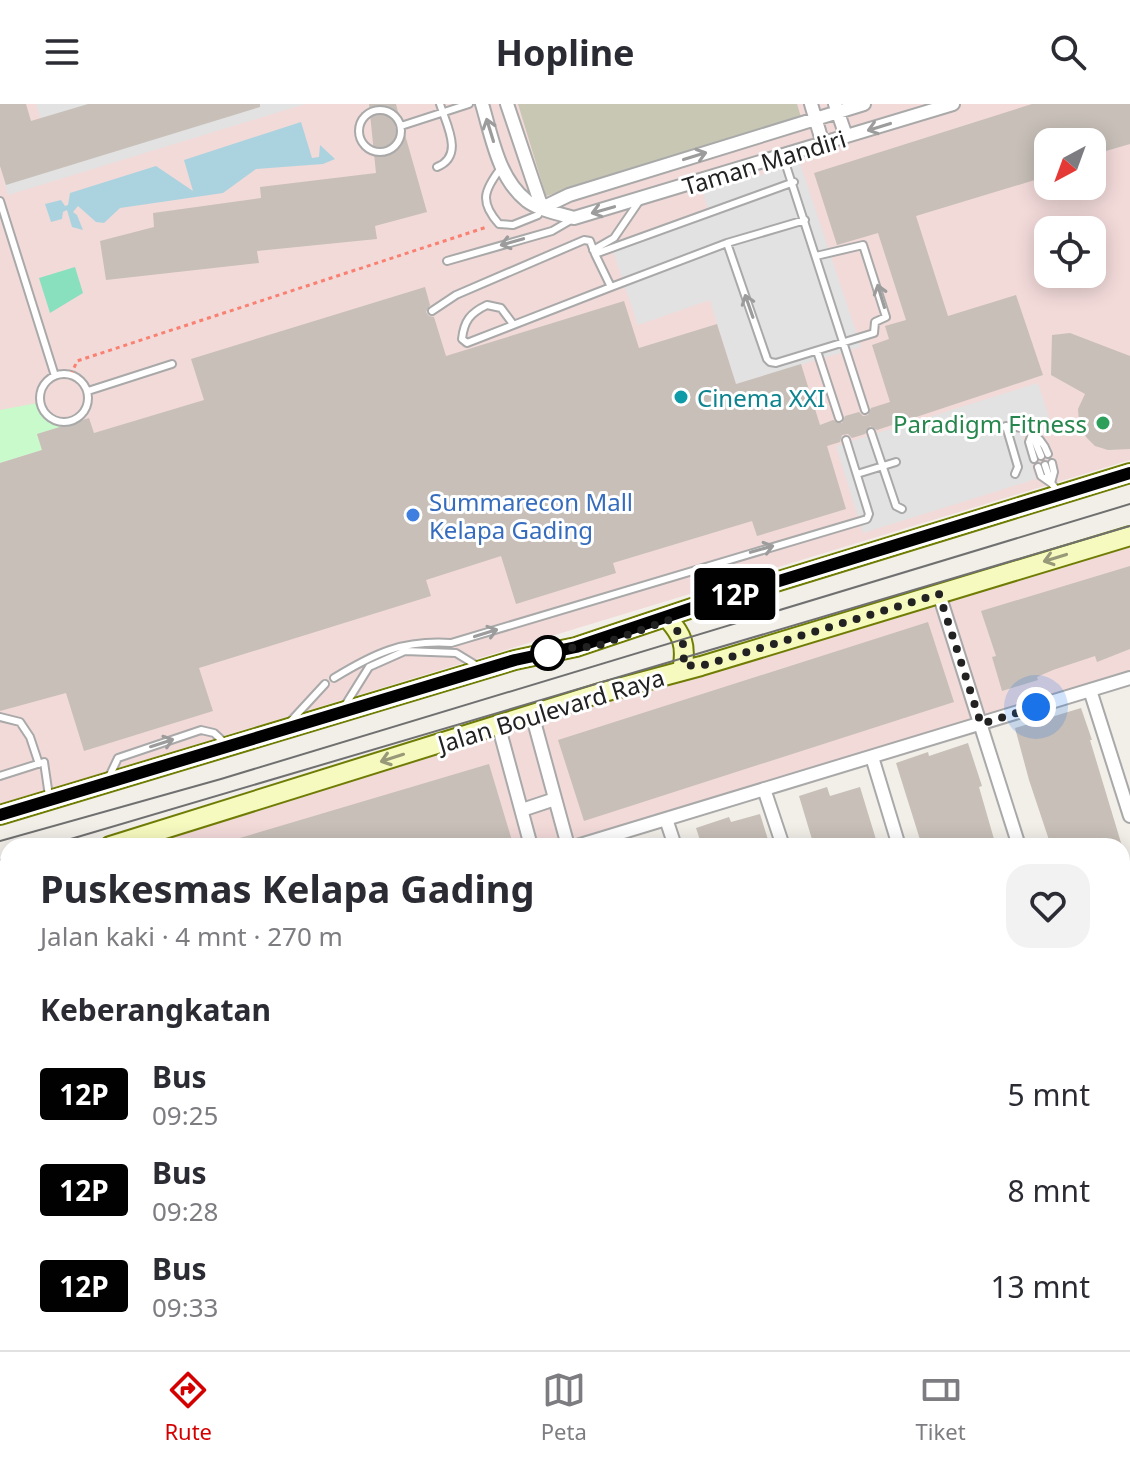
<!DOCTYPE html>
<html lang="id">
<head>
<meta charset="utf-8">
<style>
  body { margin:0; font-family:"Noto Sans",sans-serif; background:#f2f2f3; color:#2b2b33; height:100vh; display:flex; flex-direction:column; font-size:30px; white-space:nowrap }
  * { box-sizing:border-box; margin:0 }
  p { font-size:26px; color:#7c7c81 }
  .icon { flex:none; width:44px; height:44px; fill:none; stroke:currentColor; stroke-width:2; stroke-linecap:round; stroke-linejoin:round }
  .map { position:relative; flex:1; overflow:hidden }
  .sheet { position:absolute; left:0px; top:734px; width:1130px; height:512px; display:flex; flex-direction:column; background:#fff; border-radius:24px 24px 0 0; box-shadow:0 4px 20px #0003 }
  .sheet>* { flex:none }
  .badge { padding:0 16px; border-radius:6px; font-size:28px; line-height:52px }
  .needle { width:52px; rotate:221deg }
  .tools { position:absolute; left:1034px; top:24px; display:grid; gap:16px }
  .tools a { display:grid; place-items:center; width:72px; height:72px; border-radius:16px; background:#fff; box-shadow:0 4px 20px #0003; font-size:40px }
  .you { position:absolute; width:40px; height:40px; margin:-20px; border:6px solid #fff; border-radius:50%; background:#1a73e8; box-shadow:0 0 0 12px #1a73e833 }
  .map>.badge { position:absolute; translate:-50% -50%; box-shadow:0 0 0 4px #fff }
  h2 { padding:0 40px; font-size:30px; line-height:72px }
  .round { display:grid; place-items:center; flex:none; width:84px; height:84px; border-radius:24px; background:#f2f2f3 }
  .headline { display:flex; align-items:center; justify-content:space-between; height:136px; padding:0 40px }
  h1 { font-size:38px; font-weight:700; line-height:60px }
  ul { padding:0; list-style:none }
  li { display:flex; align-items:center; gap:24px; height:96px; padding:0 40px }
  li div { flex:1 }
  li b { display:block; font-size:30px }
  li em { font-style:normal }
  li .badge { min-width:88px; font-weight:700; text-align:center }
  header { display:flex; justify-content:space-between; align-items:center; height:104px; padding:0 40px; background:#fff; font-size:36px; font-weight:700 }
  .dock { display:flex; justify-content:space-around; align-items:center; height:112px; border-top:2px solid #e1e1e2; background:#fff; font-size:22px; color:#7c7c81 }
  .dock a { display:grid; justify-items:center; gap:4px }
  .dock .current { color:#d40000 }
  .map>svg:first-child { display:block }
  .residential { fill:#e0dfdf }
  .commercial { fill:#f2dad9; fill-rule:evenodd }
  .construction { fill:#c7c7b4 }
  .park { fill:#c8facc }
  .pitch { fill:#88e0be }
  .parking { fill:#e2e2e2 }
  .water { fill:#aad3df }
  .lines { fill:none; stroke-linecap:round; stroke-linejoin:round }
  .river { stroke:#aad3df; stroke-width:28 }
  .building { fill:#c7bfb8 }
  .lane-casing { stroke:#a9a9a9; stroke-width:10 }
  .street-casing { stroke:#a9a9a9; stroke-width:16 }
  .secondary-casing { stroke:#707d05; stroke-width:22 }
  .path { stroke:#fa8072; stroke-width:3; stroke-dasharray:4 4; stroke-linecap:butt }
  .lane { stroke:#fff; stroke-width:6 }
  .street { stroke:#fff; stroke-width:12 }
  .secondary { stroke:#f7fabf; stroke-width:18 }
  .tram { stroke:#707070; stroke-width:2 }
  .oneway { stroke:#9c9c9c }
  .oneway2 { stroke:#979978 }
  .line-casing { stroke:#fff; stroke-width:18 }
  .line { stroke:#010101; stroke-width:12 }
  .walk { stroke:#222; stroke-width:8; stroke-dasharray:0 14.4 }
  .culture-dot { fill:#0f9aa8; stroke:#fff; stroke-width:3 }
  .leisure-dot { fill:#2e9e5b; stroke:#fff; stroke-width:3 }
  .shop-dot { fill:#3f7fe0; stroke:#fff; stroke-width:3 }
  .stop-dot { fill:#fff; stroke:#010101; stroke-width:4 }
  .labels { text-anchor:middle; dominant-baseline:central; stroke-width:6; stroke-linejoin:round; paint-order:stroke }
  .street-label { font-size:24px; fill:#222; stroke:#fff }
  .culture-label { font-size:24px; fill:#0d838f; stroke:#fff; text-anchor:start }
  .leisure-label { font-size:24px; fill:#27864d; stroke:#fff; text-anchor:end }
  .shop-label { font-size:24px; fill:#366cbe; stroke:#fff; text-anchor:start }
</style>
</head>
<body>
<header><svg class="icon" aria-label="menu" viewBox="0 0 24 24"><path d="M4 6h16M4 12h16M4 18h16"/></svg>Hopline<svg class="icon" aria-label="search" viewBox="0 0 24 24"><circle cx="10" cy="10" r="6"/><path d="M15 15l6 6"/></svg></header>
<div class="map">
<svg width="1130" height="1246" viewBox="0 0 1130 1246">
  <rect width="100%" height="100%" fill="#f2efe9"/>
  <!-- residential -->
  <path class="residential" d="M8,782V1238H801L775,1246H0V785Z
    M1130,1182V1246H916L943,1238H1122V1184Z"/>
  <!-- commercial -->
  <path class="commercial" d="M0,0H1130V356L0,700ZM1048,38H1092V82H1048ZM1048,126H1092V170H1048Z
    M1130,437V573L576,742H139Z
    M8,782V915L0,918V785Z"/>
  <!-- construction -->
  <path class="construction" d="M518,0H797L801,13L546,92Z"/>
  <!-- park -->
  <path class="park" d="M43,298L61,323L37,330L42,346L0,359V306Z"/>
  <!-- pitch -->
  <path class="pitch" d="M75,163L83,189L50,209L39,174Z"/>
  <!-- parking -->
  <path class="parking" d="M36,0H305L8,91L0,61L50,44Z
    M800,59L861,243L736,280L710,196L638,221L610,139L709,108L703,89Z
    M1038,279L1051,320L1022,330L1036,375L863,429L836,342Z"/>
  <!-- water -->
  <path class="water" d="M301,18L312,54L319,53L320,41L335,55L323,60L256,65L223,89L120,104L104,119L96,118L78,102L73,108L77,111L83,126L72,123L67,106L63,108L62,115L51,118L45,100L61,96L65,102L68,101L70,89L156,62L193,87L184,56Z"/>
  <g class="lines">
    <!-- river -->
    <path class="river" d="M1122,1159L1130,1156
      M833,1246L860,1238"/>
  </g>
  <!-- building -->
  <path class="building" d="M0,0H26L31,17L88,0H260V3L6,81L0,62Z
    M369,0H396L400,16L395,23L399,28L404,27L427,108L375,122L377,135L257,147L259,159L106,176L100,137L154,123L153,109L261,94L260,83L376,69Z
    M1032,0H1130V40L1092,51V38H1048V72L916,112L948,212L1016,191L1043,271L877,326L870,322L865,330L852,334L848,330L842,331L840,338L827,342L846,405L757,432L752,417L613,459L616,469L516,500L501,452L426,476L431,492L199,564L213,607L84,647L66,589L0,607V359L42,346L37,330L89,314L94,329L204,296L191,255L425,183L430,201L426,208L429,212L434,213L446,252L624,197L639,244L717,220L736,280L801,260L820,321L833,316L842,319L845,312L859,308L863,312L868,311L871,304L890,298L872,241L889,235L885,222L906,216L878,129L837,141L814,69Z
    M1070,229L1130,252V345L1108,346L1095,342L1086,333L1079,319L1078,305L1085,290L1051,271L1052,231Z
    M1130,462V545L1097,558L1095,552L1053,566L1037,573L1038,576L1002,587L992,553L996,552L981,507Z
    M928,518L954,598L584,717L558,636Z
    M1081,604L1092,636H1090L1122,742H1051L1029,676L1015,624Z
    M968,639L982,682L979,683L996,742H922L896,659L928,648L929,652Z
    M489,660L513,740L505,742H224L223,739Z
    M827,683L830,692L860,683L878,742H852L850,737L834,742H814L799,692Z
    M760,710L770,742H702L696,724L729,713L731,718Z"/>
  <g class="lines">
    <!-- lane casing -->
    <g class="lane-casing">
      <path id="lane" d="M359 27a21 21 0 1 1 42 0a21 21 0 1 1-42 0Z
        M401,22L469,0
        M783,52L865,306
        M437,63C465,52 446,20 440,0
        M501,64C484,86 479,98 499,120L513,121L538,111L542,104
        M0,97L55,272
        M727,139L767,255L770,258L776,259L874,229L875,218L886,213L863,141L816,152
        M593,146L614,134L640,96
        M447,157L552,127L571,116
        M611,183L727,139L805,116
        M432,207L456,191L584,136L590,137L595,150
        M513,220L501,204L487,201C470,209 464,217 462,235L467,239L611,183L595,150L794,78
        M817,247L839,314
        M40 294a24 24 0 1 1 48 0a24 24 0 1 1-48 0Z
        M88,287L172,260
        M1006,322L1018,363L1015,370
        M997,324C1019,318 1041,329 1048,350
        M871,328L896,402L902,405
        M1032,330L1029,338L1034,355
        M1032,330L1041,352
        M1052,359L1054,368L1051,379L1058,387
        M1045,361L1050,376
        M1038,363L1041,372L1051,379
        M857,370L896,358
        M334,574C375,549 402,536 451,539L867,415L869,410L846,336
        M344,603L369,563L405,547L456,549L479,563
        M0,613L20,618L30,633L39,660
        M289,619L325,580
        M0,672L44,658L49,692
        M108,675L118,654L201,626L214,629L226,640"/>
    </g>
    <!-- street casing -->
    <g class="street-casing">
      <path id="street" d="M482,0C492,33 498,74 527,97C539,106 560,110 574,114L953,0
        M507,0L542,104
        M811,0L823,40
        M835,0L846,32
        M542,104L569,91L864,0
        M939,490L1019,742
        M1090,586L1130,712
        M532,610L568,742
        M498,620L531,742
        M872,653L899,742
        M764,685L783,742
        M522,706L555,695
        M666,715L675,742
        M577,742L1130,574
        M0,917L8,915
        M1122,1026L1130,1023
        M1122,1076L1130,1106
        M1122,1139L1130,1137
        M1122,1173L1130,1171
        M108,1238L111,1246
        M227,1238L230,1246
        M344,1238L346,1246
        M695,1238L698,1246
        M723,1238L726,1246
        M395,1246L421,1238
        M784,1246L809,1238
        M880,1246L906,1238"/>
    </g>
    <!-- secondary casing -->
    <g class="secondary-casing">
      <path id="secondary" d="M669,516C682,531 686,541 683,561
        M0,711L515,556L576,543L704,500L1130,369
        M110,742L600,589L701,562L1130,432
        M0,775L8,773"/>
    </g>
    <!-- path -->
    <path class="path" d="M71,271L77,257L487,123"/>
    <!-- lane -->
    <use href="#lane" class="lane"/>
    <!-- street -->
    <use href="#street" class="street"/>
    <!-- secondary -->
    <use href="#secondary" class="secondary"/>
    <!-- tram -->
    <path class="tram" d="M0,737L221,675L1130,400
      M47,742L1130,422
      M0,756L8,753"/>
  </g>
  <!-- one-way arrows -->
  <defs><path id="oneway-shaft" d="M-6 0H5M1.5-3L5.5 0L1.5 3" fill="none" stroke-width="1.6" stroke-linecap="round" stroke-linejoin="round" transform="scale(2)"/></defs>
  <g class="oneway">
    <use href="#oneway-shaft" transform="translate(879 23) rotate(163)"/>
    <use href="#oneway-shaft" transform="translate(490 26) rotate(-107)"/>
    <use href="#oneway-shaft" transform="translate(695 52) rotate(-17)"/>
    <use href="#oneway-shaft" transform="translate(603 106) rotate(164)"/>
    <use href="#oneway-shaft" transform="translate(512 138) rotate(164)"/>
    <use href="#oneway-shaft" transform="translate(881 192) rotate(-107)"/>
    <use href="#oneway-shaft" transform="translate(749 202) rotate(-109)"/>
    <use href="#oneway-shaft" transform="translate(762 445) rotate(-16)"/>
    <use href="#oneway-shaft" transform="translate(486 529) rotate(-17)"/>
    <use href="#oneway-shaft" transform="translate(162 639) rotate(-18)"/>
  </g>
  <g class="oneway2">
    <use href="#oneway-shaft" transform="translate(1055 454) rotate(163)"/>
    <use href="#oneway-shaft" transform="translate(392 654) rotate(162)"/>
  </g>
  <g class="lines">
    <!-- line casing -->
    <g class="line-casing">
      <path id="line" d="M0,711L515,556L576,543L704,500L1130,369"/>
    </g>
    <!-- line -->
    <use href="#line" class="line"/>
    <!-- walk -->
    <path class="walk" d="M548,549H546L576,543H594L669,516C682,531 686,541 683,561L701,562L939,490L981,620L1036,603"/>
  </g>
  <!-- markers -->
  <circle class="culture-dot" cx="681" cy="293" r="8"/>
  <circle class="leisure-dot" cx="1103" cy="319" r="8"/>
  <circle class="shop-dot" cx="413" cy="411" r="8"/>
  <circle class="stop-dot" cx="548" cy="549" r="16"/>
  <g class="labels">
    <!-- street labels -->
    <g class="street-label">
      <text transform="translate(764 58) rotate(-17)">Taman Mandiri</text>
      <text transform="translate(551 606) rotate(-17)">Jalan Boulevard Raya</text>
    </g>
    <!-- culture labels -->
    <g class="culture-label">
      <text x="697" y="293">Cinema XXI</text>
    </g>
    <!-- leisure labels -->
    <g class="leisure-label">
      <text x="1087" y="319">Paradigm Fitness</text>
    </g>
    <!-- shop labels -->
    <g class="shop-label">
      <text x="429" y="397">Summarecon Mall<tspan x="429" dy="28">Kelapa Gading</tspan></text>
    </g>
  </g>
</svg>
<div class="tools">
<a><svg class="needle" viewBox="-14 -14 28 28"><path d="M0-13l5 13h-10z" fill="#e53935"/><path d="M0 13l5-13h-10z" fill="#7c7c81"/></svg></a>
<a><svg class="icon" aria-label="locate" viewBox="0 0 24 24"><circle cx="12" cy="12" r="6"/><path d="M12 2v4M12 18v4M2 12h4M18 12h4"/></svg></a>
</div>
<div class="you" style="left:1036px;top:603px"></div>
<b class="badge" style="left:735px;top:490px;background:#010101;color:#fff">12P</b>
<section class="sheet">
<div class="headline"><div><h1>Puskesmas Kelapa Gading</h1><p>Jalan kaki · 4 mnt · 270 m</p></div><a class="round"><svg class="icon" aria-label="heart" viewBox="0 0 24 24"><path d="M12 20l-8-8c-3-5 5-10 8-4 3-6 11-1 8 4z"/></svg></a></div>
<h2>Keberangkatan</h2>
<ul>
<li><span class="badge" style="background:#010101;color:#fff">12P</span><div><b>Bus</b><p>09:25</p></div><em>5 mnt</em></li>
<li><span class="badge" style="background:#010101;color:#fff">12P</span><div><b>Bus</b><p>09:28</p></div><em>8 mnt</em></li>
<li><span class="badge" style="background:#010101;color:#fff">12P</span><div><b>Bus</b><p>09:33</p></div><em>13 mnt</em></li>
</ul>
</section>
</div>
<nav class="dock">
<a class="current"><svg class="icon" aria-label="directions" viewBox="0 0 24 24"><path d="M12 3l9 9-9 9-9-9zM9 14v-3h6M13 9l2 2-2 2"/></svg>Rute</a>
<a><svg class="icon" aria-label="map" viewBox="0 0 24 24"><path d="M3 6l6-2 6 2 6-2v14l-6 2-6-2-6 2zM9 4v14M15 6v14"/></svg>Peta</a>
<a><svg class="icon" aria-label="tickets" viewBox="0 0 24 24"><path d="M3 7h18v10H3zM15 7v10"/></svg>Tiket</a>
</nav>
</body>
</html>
